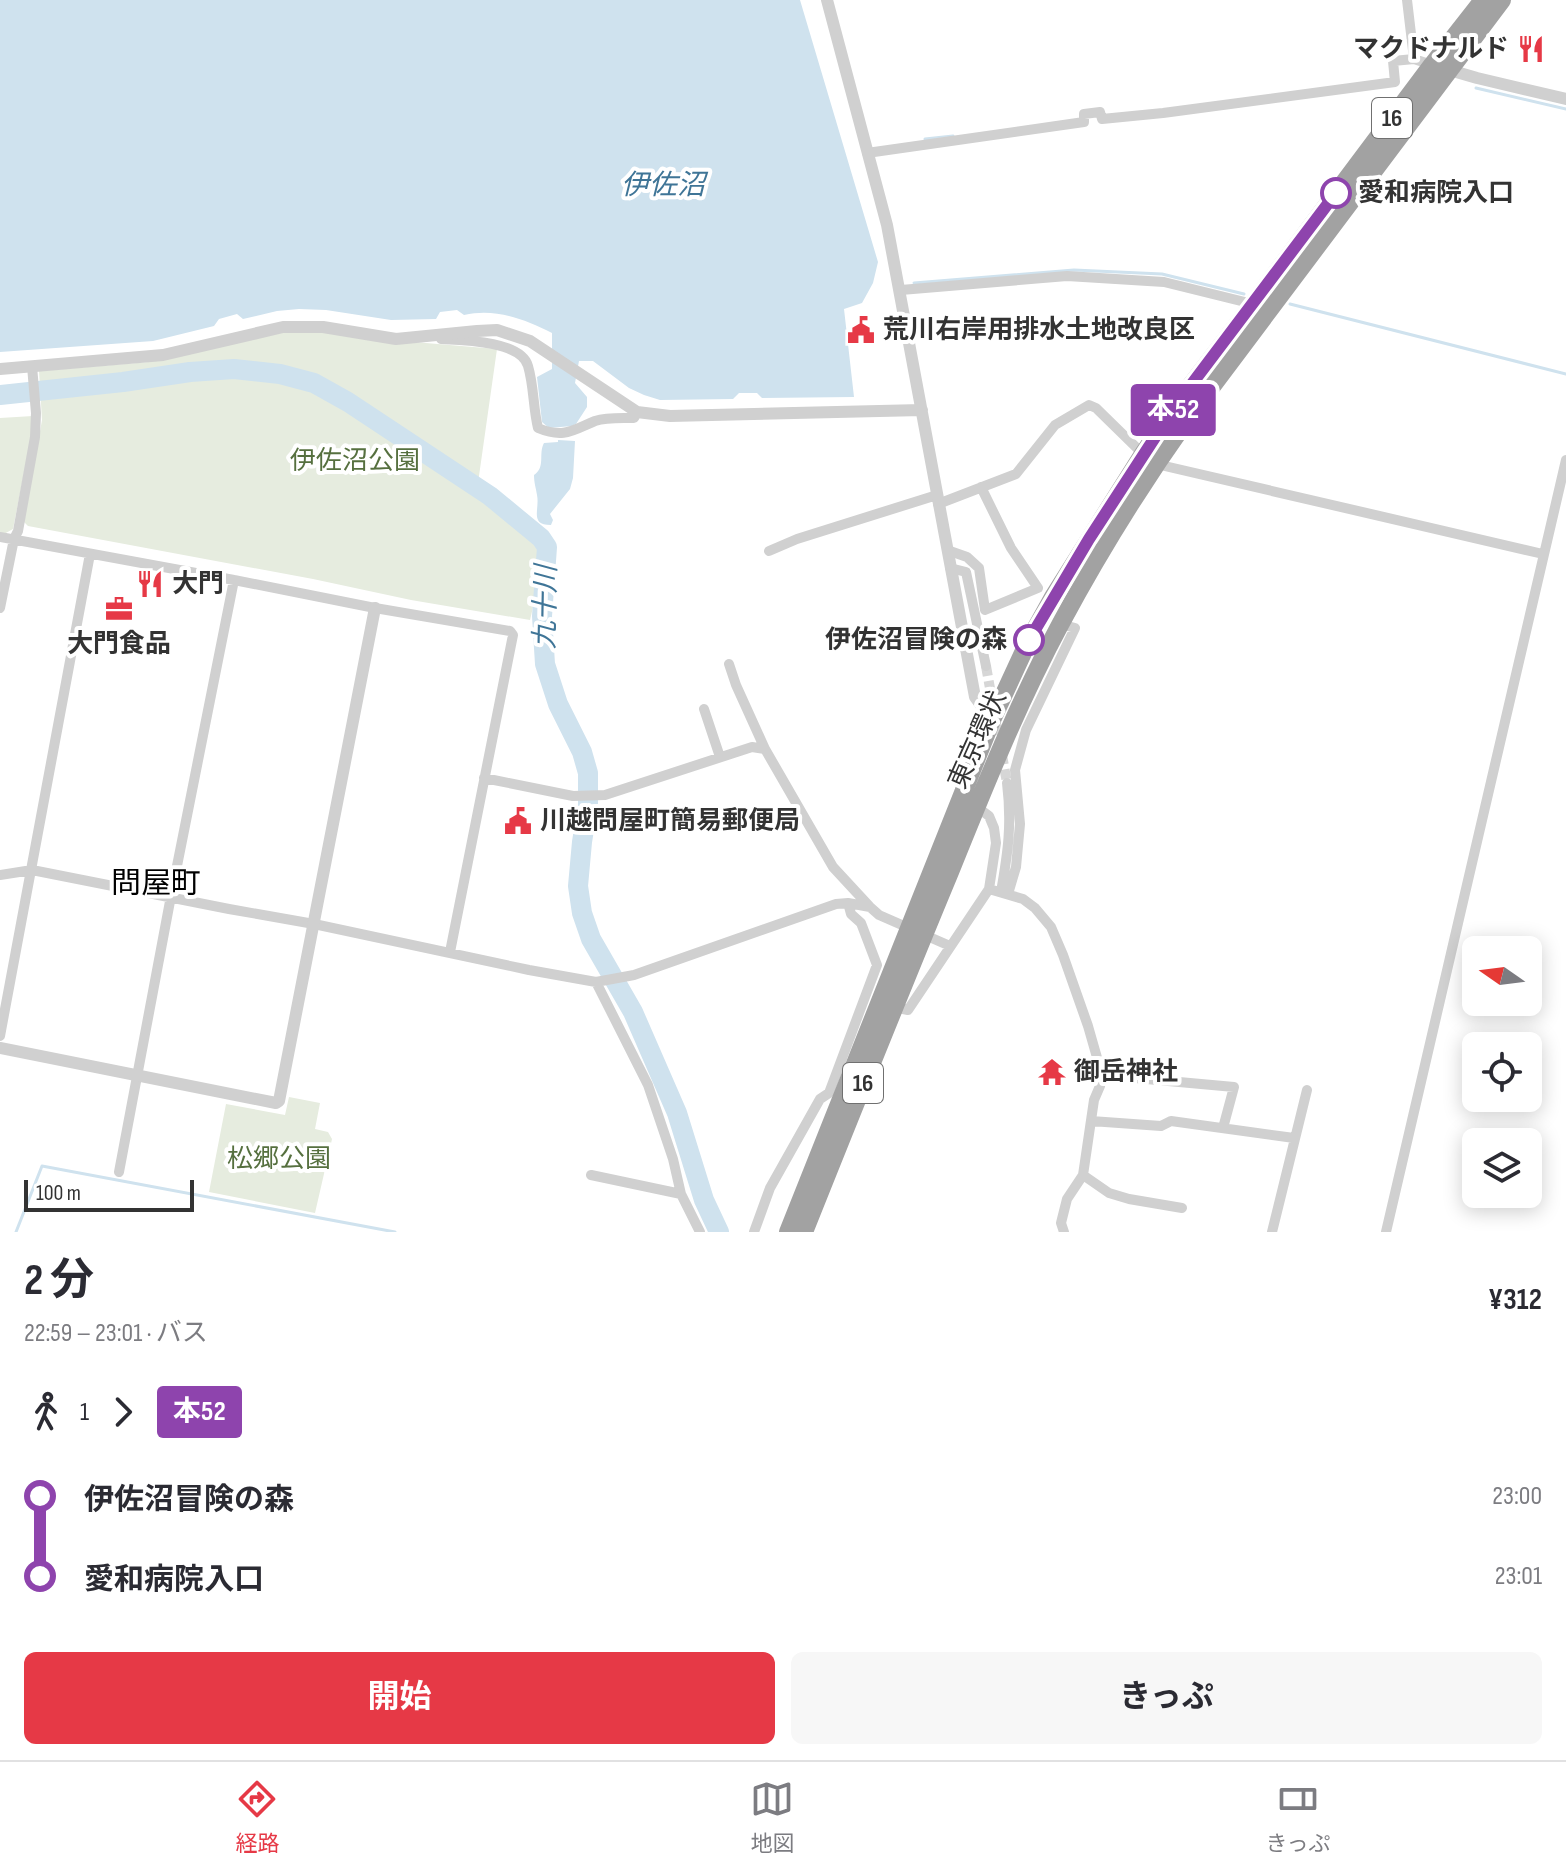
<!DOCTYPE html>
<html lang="ja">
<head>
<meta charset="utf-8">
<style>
  body { margin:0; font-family:"Sofia Sans Condensed","Noto Sans JP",sans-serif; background:#f7f7f7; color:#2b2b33; height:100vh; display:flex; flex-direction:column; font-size:30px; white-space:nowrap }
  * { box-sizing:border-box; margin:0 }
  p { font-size:26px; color:#7c7c81 }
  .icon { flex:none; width:44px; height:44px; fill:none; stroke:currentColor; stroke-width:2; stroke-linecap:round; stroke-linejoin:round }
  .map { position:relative; height:1232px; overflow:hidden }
  .side { display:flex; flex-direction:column; background:#fff; flex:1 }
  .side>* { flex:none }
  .badge { padding:0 16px; border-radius:6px; font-size:28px; line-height:52px }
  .needle { width:52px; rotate:284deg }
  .buttons { position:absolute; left:1462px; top:936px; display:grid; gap:16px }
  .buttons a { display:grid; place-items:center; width:80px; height:80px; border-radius:12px; background:#fff; box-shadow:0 4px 20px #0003; font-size:40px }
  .scale { position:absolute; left:24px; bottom:20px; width:170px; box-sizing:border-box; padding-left:8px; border:4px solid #333; border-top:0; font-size:22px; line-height:28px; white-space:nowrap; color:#333; -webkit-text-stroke:6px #fff; paint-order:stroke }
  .map>.badge { position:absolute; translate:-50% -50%; box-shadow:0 0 0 4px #fff }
  .legs { display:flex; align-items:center; gap:12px; height:88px; padding:0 24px; font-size:26px }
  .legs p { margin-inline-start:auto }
  .summary { display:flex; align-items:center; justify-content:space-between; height:136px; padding:0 24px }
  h1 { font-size:44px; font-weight:700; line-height:60px }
  .action { display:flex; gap:16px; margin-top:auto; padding:16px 24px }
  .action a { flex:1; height:92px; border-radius:12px; background:#e63946; color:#fff; font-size:32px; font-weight:700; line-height:92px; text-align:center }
  .action a+a { background:#f7f7f7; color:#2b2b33 }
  ul { padding:0 24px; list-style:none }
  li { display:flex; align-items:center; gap:28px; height:80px; font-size:30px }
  li i { display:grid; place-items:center; width:12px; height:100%; margin:0 10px; background:currentColor }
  li i::after { content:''; width:20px; height:20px; margin:-10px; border:6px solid; border-radius:50%; background:#fff }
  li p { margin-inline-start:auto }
  li:first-child i { background:linear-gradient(#0000 50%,currentColor 0) }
  li:last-child i { background:linear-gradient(currentColor 50%,#0000 0) }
  .menu { display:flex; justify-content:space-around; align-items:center; height:112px; border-top:2px solid #e1e1e2; background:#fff; font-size:22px; color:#7c7c81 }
  .menu a { display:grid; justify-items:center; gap:4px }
  .menu .on { color:#e63946 }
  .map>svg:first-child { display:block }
  .green { fill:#e6ecdf }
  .water { fill:#cfe2ee }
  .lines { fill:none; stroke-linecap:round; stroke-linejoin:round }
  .stream { stroke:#cfe2ee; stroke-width:3 }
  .river { stroke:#cfe2ee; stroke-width:20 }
  .minor-tunnel { stroke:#d6d6d6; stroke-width:10; stroke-dasharray:10 5; stroke-linecap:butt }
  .minor { stroke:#d0d0d0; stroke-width:10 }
  .tertiary { stroke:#d0d0d0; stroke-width:12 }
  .trunk { stroke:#a2a2a2; stroke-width:18 }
  .line-1-casing { stroke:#fff; stroke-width:18 }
  .line-1 { stroke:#8e44ad; stroke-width:12 }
  .stop-1-dot { fill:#fff; stroke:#8e44ad; stroke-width:4 }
  .labels { text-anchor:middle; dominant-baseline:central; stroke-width:8; stroke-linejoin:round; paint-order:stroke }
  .shield { fill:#fff; stroke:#707070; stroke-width:2 }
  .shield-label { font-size:24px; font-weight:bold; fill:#333 }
  .poi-label { font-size:26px; font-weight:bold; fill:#333; stroke:#fff; text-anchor:start }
  .stop-label { font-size:26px; font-weight:bold; fill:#333; stroke:#fff; text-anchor:start }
  .park-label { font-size:26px; fill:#56703f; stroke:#fff }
  .street-label { font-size:26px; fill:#333; stroke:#fff }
  .water-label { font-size:28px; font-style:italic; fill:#3f7597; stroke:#fff }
  .quarter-label { font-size:30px; fill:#000; stroke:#fff }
</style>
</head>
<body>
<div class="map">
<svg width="1566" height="1232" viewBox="0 0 1566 1232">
  <rect width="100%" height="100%" fill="#fff"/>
  <!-- green -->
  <path class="green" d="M277,331L324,332L402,341L497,349L477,490C501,509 537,529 544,561L530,620L411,600L313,579L28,526L24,522L42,420L39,371L149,362Z
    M33,416L32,432L13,529L4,534H0V418Z
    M289,1097L320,1103L315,1129L328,1132L332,1139L315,1213L209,1192L226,1104L285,1115Z"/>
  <!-- water -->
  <path class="water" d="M0,0H800L878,262L873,283L862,303L844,309L854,397L762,398L757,393H739L733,399L660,400L644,395L629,388L593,361H579L575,383L587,397V407L576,424L572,426L549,428L542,422L537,377L552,369V333C524,319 496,308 464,315L457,310L440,312L436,319L391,320L326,310L299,309L277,311L243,319L237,314L219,319L214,326L153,341L0,352Z
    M558,440L575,441L573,478L570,489L550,514L553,520L551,525C529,525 540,509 537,495C536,488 534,483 534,475C546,467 538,454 544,443L558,442Z"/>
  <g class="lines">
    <!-- stream -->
    <path class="stream" d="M1476,88L1566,109
      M925,139L953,136
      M914,283L1074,270L1162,274L1244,294
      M1290,304L1566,374
      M16,1232L42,1166L395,1232"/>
    <!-- river -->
    <path class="river" d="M0,395L123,382L190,372L234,369L280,374L314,383L348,402L490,496L541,538L547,547L542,616L545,664L558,704L582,752L588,773V804L582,842L578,886L582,913L591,939L633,1012L677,1113L704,1200L719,1232"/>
    <!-- minor-tunnel -->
    <path class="minor-tunnel" d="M986,666L1007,783"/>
    <!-- minor -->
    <path class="minor" d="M1407,0L1414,59
      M867,153L1084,122V114L1100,112L1102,119L1163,113L1395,82L1393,61L1414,59L1432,65
      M901,290L1067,276L1164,282L1253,304
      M441,339C463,340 521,341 528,366C534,386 533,408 538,428C564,439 573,430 595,421C607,417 621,418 634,418L637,412
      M1156,464L1543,554
      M938,504L1016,474L1055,425L1089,405L1096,408L1143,454
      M0,537L234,580L375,608L510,631L513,635L450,952
      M947,550L967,557L979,568L985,610L1038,588L1011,548L981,487
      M769,551L797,539L937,495
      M950,568L966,572L986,666
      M0,608L14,539L18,531L35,437L36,413L32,366
      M729,664L736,685L765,749
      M704,709L720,757
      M484,778L573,796L605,795L752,747L765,749L833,867L870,907L879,915L950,946
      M0,875L32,870L229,909L314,924L529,970L596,982L634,975L836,904L848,903L870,907
      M989,889L1023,899L1035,908L1051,927L1063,955L1088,1026L1102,1075L1100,1086L1094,1100L1083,1175L1067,1199L1061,1223L1064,1232
      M1001,892C1008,852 1012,824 1007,783
      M1008,894L1016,867L1020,824L1015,770L1026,730L1075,628L1060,624
      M596,982L648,1085L673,1159L681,1194L700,1232
      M893,1007L908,1010L989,889L996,843L994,828L989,816L977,807
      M0,1036L90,554
      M1102,1075L1234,1087L1223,1128
      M1091,1121L1161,1126L1171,1121L1294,1138
      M119,1172L171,896L234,580
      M591,1175L681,1194
      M1083,1175L1109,1193L1129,1199L1182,1208
      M754,1232L770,1188L820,1099L829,1093L877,965L861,923L851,914L848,903
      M1272,1232L1307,1090
      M1386,1232L1566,460"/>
    <!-- tertiary -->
    <path class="tertiary" d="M827,0L887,225L975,697L992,720L995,722
      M1446,69L1477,78L1566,99
      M0,369L163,355L283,327H323L396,339L477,331L497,330L530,341L637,412L670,416L922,410
      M0,1048L276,1103L279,1101L375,608"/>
    <!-- trunk -->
    <path class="trunk" d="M788,1232L992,720L1028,642L1053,597L1143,454L1176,405L1253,304L1432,65L1483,0
      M804,1232C852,1112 900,992 950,872C984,788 1018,703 1061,623C1099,552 1142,483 1189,417L1502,0"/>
  </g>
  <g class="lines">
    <!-- line-1 casing -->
    <g class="line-1-casing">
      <path id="line-1" d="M1029,640L1089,539L1176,405L1336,193"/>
    </g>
    <!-- line-1 -->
    <use href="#line-1" class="line-1"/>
  </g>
  <!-- icons -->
  <defs>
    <g id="restaurant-bare" transform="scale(2.16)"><path d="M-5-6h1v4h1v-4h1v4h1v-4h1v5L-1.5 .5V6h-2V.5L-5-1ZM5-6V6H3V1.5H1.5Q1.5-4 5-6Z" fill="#e63946" stroke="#fff" stroke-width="2.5" paint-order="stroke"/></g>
    <g id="civic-bare" transform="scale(2.16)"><path d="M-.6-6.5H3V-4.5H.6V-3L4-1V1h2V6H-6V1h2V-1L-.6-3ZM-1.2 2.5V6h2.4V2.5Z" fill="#e63946" stroke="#fff" stroke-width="2.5" paint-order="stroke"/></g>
    <g id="office-bare" transform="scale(2.16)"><path d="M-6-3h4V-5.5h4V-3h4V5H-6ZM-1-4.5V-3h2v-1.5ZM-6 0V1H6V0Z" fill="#e63946" stroke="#fff" stroke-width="2.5" paint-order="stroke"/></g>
    <g id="temple-bare" transform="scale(2.16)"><path d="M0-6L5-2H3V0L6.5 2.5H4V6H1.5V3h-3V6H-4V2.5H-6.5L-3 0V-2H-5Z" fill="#e63946" stroke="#fff" stroke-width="2.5" paint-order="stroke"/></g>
  </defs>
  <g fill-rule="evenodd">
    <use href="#restaurant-bare" x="1531" y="49"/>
    <use href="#civic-bare" x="861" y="330"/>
    <use href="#restaurant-bare" x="150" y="584"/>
    <use href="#office-bare" x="119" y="609"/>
    <use href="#civic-bare" x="518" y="821"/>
    <use href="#temple-bare" x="1052" y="1072"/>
  </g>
  <!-- markers -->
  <g class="stop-1-dot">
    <circle cx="1336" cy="193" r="14"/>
    <circle cx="1029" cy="640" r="14"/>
  </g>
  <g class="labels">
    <!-- shield labels -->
    <g class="shield">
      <rect x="1372" y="98" width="40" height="40" rx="6"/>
      <rect x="843" y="1063" width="40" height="40" rx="6"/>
    </g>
    <g class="shield-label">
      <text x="1392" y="118">16</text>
      <text x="863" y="1083">16</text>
    </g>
    <!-- poi labels -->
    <g class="poi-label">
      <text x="1509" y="49" text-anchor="end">マクドナルド</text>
      <text x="883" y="330">荒川右岸用排水土地改良区</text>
      <text x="172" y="584">大門</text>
      <text x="119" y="644" text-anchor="middle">大門食品</text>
      <text x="540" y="821">川越問屋町簡易郵便局</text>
      <text x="1074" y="1072">御岳神社</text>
    </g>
    <!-- stop labels -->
    <g class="stop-label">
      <text x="1358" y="193">愛和病院入口</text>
      <text x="1007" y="640" text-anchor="end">伊佐沼冒険の森</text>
    </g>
    <!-- park labels -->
    <g class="park-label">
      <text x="355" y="461">伊佐沼公園</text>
      <text x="279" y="1159">松郷公園</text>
    </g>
    <!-- street labels -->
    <g class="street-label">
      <text transform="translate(978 740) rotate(-66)">東京環状</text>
    </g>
    <!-- water labels -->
    <g class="water-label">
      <text x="663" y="185">伊佐沼</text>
      <text transform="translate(546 607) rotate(-89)">九十川</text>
    </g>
    <!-- quarter labels -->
    <g class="quarter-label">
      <text x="156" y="884">問屋町</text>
    </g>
  </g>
</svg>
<div class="buttons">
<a><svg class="needle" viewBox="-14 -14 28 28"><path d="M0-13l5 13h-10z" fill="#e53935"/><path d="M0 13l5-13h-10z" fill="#7c7c81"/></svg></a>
<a><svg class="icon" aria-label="locate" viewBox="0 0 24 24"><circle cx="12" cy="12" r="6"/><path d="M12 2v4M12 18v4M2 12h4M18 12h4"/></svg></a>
<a><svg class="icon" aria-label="layers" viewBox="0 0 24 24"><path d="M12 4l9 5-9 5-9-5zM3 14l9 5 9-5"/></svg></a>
</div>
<div class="scale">100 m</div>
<b class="badge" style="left:1173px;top:410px;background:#8e44ad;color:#fff">本52</b>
</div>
<section class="side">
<div class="summary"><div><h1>2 分</h1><p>22:59 – 23:01 · バス</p></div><b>¥312</b></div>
<div class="legs"><svg class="icon" aria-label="walk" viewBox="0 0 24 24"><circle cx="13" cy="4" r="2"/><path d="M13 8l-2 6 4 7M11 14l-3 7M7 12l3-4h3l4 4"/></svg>1<svg class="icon" aria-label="forward" viewBox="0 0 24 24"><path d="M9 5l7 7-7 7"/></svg><b class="badge" style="background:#8e44ad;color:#fff">本52</b></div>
<ul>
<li><i style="color:#8e44ad"></i><b>伊佐沼冒険の森</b><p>23:00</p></li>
<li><i style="color:#8e44ad"></i><b>愛和病院入口</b><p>23:01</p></li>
</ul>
<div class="action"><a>開始</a><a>きっぷ</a></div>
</section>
<nav class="menu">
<a class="on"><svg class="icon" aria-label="directions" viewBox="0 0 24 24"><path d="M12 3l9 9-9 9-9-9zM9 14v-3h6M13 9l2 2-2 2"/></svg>経路</a>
<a><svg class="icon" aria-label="map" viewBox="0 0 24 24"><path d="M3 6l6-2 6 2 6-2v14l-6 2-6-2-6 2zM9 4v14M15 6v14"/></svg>地図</a>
<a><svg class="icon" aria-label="tickets" viewBox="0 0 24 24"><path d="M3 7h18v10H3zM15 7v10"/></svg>きっぷ</a>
</nav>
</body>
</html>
